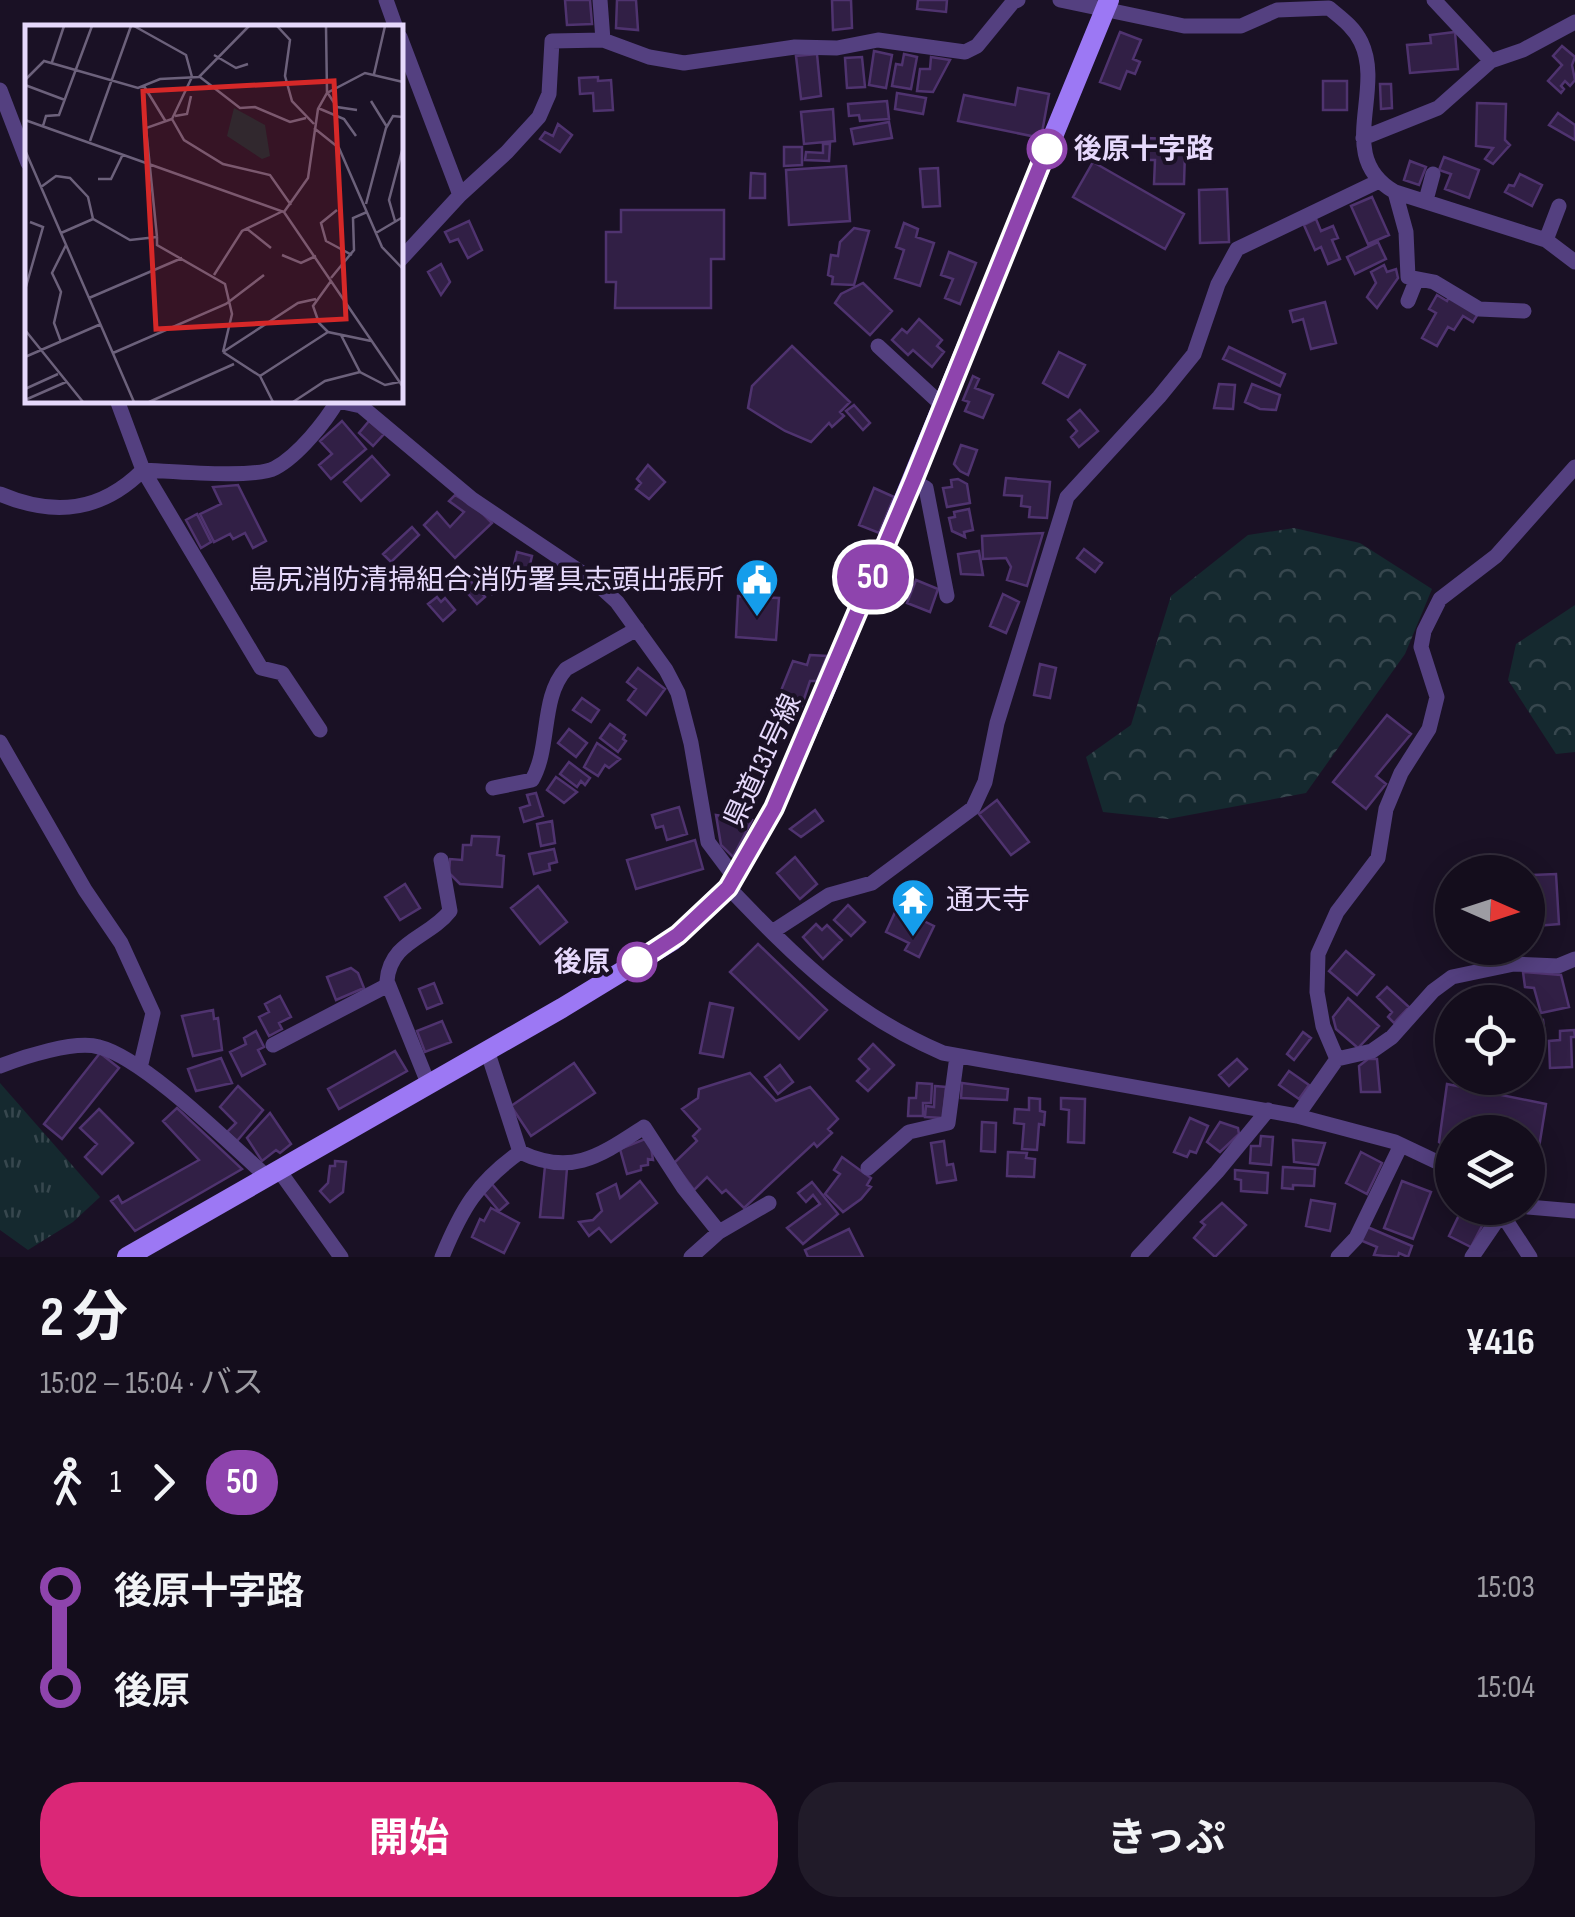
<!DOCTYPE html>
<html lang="ja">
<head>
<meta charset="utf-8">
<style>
  body { margin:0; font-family:"Sofia Sans Condensed","Noto Sans JP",sans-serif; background:#211b29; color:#f1f3f6; height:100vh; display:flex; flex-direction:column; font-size:38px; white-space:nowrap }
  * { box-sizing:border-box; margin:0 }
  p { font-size:32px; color:#9d9ca3 }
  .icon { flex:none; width:55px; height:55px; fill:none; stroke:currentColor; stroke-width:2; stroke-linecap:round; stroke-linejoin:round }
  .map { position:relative; height:1257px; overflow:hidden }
  .sheet { display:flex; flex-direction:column; background:#140d1c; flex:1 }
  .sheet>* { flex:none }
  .badge { padding:0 20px; border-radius:32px; font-size:35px; line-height:65px }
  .needle { width:65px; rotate:93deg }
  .fabs { position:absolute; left:1435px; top:855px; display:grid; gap:20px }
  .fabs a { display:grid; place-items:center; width:110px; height:110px; border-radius:50%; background:#140d1c; box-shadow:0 5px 25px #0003,0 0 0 2px #332d3b; font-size:50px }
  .map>.badge { position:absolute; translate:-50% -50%; box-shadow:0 0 0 5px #fff }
  .legs { display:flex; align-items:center; gap:15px; height:110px; padding:0 40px; font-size:32px }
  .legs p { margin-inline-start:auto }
  .head { display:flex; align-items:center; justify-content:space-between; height:170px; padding:0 40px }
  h1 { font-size:55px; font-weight:700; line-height:75px }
  .action { display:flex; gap:20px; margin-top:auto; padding:20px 40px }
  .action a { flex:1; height:115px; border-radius:40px; background:#db2777; color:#fff; font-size:40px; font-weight:700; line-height:115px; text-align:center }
  .action a+a { background:#211b29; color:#f1f3f6 }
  ul { padding:0 40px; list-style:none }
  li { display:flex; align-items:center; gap:35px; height:100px; font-size:38px }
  li i { display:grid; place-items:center; width:15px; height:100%; margin:0 12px; background:currentColor }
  li i::after { content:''; width:25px; height:25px; margin:-12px; border:8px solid; border-radius:50%; background:#140d1c }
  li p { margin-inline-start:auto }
  li:first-child i { background:linear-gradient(#0000 50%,currentColor 0) }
  li:last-child i { background:linear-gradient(currentColor 50%,#0000 0) }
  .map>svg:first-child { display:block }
  .grass { fill:url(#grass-tufts) }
  .forest { fill:url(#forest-crowns) }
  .building { fill:#311f45; stroke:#4f336f; stroke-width:2.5 }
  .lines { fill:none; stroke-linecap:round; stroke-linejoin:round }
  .street { stroke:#544080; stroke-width:15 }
  .secondary { stroke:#9c78f4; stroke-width:20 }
  .line-1-casing { stroke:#fff; stroke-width:22 }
  .line-1 { stroke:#8e44ad; stroke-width:15 }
  .stop-1-dot { fill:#fff; stroke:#8e44ad; stroke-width:5 }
  .labels { text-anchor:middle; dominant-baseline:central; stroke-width:8; stroke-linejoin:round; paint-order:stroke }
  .stop-label { font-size:28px; font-weight:bold; fill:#e6d9fc; stroke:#1a1125; text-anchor:start }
  .poi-label { font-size:28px; fill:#e6d9fc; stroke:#1a1125; text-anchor:end }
  .street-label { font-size:28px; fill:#e6d9fc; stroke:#1a1125 }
  .inset-road { fill:none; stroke:#6c617b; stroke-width:2.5 }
  .view { fill:#d62828; fill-opacity:0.15; stroke:#d62828; stroke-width:5 }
  .inset-edge { fill:none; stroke:#e6d9fc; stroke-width:5 }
</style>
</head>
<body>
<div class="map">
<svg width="1575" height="1257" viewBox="0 0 1575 1257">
  <defs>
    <pattern id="grass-tufts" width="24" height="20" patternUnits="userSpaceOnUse" patternTransform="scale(2.5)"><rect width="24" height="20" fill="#15292f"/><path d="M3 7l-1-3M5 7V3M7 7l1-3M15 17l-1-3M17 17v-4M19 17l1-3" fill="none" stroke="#37474e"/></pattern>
    <pattern id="forest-crowns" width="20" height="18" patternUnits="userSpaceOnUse" patternTransform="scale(2.5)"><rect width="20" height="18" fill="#15292f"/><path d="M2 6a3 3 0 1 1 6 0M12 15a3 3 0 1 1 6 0" fill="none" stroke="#37474e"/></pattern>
  </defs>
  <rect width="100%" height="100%" fill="#1a1125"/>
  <!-- grass -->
  <path class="grass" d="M0,1083L100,1197L73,1222L28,1250L0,1230Z"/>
  <!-- forest -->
  <path class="forest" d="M1294,528L1360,543L1432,589L1405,654L1306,793L1168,819L1103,812L1086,757L1131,725L1171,596L1248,535Z
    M1575,605V752L1556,754L1508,680L1516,644Z"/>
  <!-- building -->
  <path class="building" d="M565,0H590L592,24L567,25Z
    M617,0H636L638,30L616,28Z
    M832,0H851L852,28L833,30Z
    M918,0H947L946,12L917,9Z
    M1120,32L1141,40L1133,59L1140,62L1135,74L1127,71L1120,89L1100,82Z
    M1455,32L1458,69L1410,73L1407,45L1431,43L1430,35Z
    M1562,46L1575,57L1572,65L1575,80L1570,86L1565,81L1561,86L1564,89L1561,93L1548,81L1562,65L1553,56Z
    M874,51L892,55L886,88L869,85Z
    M817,54L821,96L801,99L796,56Z
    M904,54L917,57L911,89L892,86L896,64L902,65Z
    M862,57L865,87L847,88L845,58Z
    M931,57L950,60L933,92L917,91L920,69H930Z
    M598,77V81L611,80L613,110L594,111L593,93L580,94L579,78Z
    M1323,81H1347V110H1323Z
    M1380,84H1391L1392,108L1381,109Z
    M1018,88L1049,94L1041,138L958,121L964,95L1015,105Z
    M897,93L926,98L923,114L895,109Z
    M887,101L889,119L860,121L859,115L849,116L848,104Z
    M1477,103L1506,104L1505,140L1510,145L1493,164L1485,159L1493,148L1476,146Z
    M833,109L835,141L804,144L801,112Z
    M1558,113L1575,125V140L1549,125Z
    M889,122L892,138L854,144L851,129Z
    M558,124L572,135L560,152L540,139L545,132L553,136Z
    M1143,138L1176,139L1175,150L1185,151L1184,184H1154L1155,160H1142Z
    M823,144H830L829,161L805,160L806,152L823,153Z
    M784,147H802V165L784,166Z
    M1444,157L1479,170L1469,198L1445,189L1451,174L1439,170Z
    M1410,161L1426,167L1419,185L1404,180Z
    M1093,162L1184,214L1165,249L1073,197Z
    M846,166L850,221L789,225L786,170Z
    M938,168L940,206L923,207L920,169Z
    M751,173L765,174V198H750Z
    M1520,174L1542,185L1532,206L1505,192L1509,185L1514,186Z
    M1227,189L1229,242L1200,243L1199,190Z
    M1372,197L1389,235L1368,244L1351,206Z
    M621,210H724V259H711V308H615L616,282H606V232H621Z
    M1316,219L1321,231L1333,226L1338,238L1332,240L1340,259L1328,264L1321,247L1315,250L1304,225Z
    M469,221L482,250L468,258L458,239L450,242L445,232Z
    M904,223L918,229L916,237L934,243L920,286L895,278L904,250L896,247Z
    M854,228L869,231L854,285L832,284L833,277L828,275L831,255L838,256L840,242Z
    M1378,242L1386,259L1355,274L1347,257Z
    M949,252L976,263L960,304L945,298L953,279L941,275Z
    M441,264L450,282L441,295L428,272Z
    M1384,265L1387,272L1396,269L1398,278L1377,308L1367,297L1376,283L1371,272Z
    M863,283L892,311L870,335L835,303L841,294Z
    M1437,295L1447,301L1449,297L1478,314L1473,322L1463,316L1454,330L1448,327L1437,346L1422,338L1436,313L1429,309Z
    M1325,302L1336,343L1311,349L1303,319L1293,322L1290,311Z
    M919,319L942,340L937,346L944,352L932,367L913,350L908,355L892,340L902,329L907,333Z
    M792,346L850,402L840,412L844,416L832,427L829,423L811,442L785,431L748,408L752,386Z
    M1229,347L1285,374L1280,386L1223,359Z
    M1059,352L1085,365L1068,397L1043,383Z
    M973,376L979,379L975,388L993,395L983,418L965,411L969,402L963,400Z
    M1219,384L1235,385L1233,409L1214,408Z
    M1252,384L1280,395L1276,410L1260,409L1245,402Z
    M854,405L870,423L863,430L846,411Z
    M1080,410L1098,431L1079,447L1071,437L1077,431L1068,420Z
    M342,421L366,449L331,479L319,465L332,454L320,441Z
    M369,421L384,434L373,446L359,433Z
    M961,445L977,450L968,475L960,471L954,464Z
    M372,456L389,475L361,501L344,482Z
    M648,465L665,482L649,499L636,489L641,483L637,479Z
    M1006,478L1050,482L1047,518L1029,517L1030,507L1021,506L1022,496L1004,495Z
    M958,479L967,484L970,503L947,507L943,488L952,487L951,480Z
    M238,485L266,541L253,548L245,533L233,539L230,534L214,542L200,514L221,504L213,487Z
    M874,488L894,497L879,533L859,525Z
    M455,495L478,509L492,523L455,558L424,525L437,512L450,527L464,512L449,501Z
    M969,509L973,530L964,532L965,537L952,531L949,518L955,517L954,512Z
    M197,514L211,542L201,548L186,520Z
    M412,527L419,535L391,562L383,554Z
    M1043,533L1027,586L1007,580L1011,567L1006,558L983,559L982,536Z
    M1084,549L1102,563L1095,572L1077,558Z
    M979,551L983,575L961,574L958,554Z
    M517,552L532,556L527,577L512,573Z
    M491,566L505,582L492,594L478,577Z
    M465,575L485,597L477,604L458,582Z
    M916,580L938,589L930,612L907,603Z
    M1003,594L1019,602L1006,633L990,626Z
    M738,596L779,598L776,640L736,637Z
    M437,597L441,602L445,598L455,610L443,621L428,604Z
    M810,655L827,656L817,681H810L801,708L778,698L793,661L807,665Z
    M1040,664L1056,668L1050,698L1034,695Z
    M638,668L665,689L646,715L628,700L636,689L627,682Z
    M582,698L599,710L591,722L573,710Z
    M1387,715L1411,734L1376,776L1386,784L1366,809L1333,782Z
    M610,724L625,735L623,739L626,741L618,752L600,738Z
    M569,729L587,743L576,757L558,743Z
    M597,743L620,759L609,768L605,765L598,776L584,767Z
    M569,762L590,778L585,785L581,781L577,787L560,774Z
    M556,777L577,792L564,803L547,790Z
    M536,793L543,816L524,822L520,808L530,805L527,795Z
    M997,800L1029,842L1011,855L979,814Z
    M679,807L687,834L667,840L663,826L656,828L652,815Z
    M815,810L823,821L801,837L790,829Z
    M716,815L752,820L733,857L721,845Z
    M552,821L555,843L541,846L537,824Z
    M472,836L499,837L497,855L504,856L502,887L460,884L449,873L450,859L462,860L463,845H471Z
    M695,840L703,869L636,889L627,860Z
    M554,849L557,862L549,864L550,870L534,874L529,854Z
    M795,857L817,884L800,899L777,873Z
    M1556,874L1559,924L1536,926L1534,906H1528V890L1534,889L1533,875Z
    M405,884L420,908L400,920L385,897Z
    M538,886L567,922L540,944L511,908Z
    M848,905L865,922L851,936L834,920Z
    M897,908L934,926L919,957L905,950L909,943L886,932Z
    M816,924L822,930L827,925L842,940L823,959L803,937Z
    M758,944L827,1010L799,1039L730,972Z
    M1346,951L1374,975L1357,995L1329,971Z
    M351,968L358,973L364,988L336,1000L327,977Z
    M1523,972L1561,975L1569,1007L1541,1013L1534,988L1525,987Z
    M434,983L442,1003L427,1009L419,989Z
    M1387,987L1409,1007L1394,1023L1388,1017L1392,1012L1377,997Z
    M280,996L291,1017L279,1023L282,1029L269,1036L259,1017L269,1012L265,1004Z
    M1348,998L1379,1026L1358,1048L1336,1029L1333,1017Z
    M710,1003L733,1008L723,1057L700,1053Z
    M213,1010L214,1019L218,1018L222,1050L193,1056L182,1016Z
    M1543,1020L1545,1036L1528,1038V1022Z
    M442,1021L451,1042L425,1052L417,1031Z
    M1574,1030L1575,1037H1571L1572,1067L1550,1068L1549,1041L1560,1040V1031Z
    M256,1031L264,1047L258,1050L265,1064L242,1076L230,1052L246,1044L244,1038Z
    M1303,1032L1311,1038L1294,1060L1287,1054Z
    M873,1044L894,1065L868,1091L857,1081L869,1069L859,1059Z
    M395,1051L407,1071L339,1109L328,1089Z
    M100,1053L119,1068L62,1139L44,1124Z
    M221,1058L232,1083L196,1091L188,1069Z
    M1237,1059L1247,1069L1229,1086L1219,1075Z
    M1368,1059H1377L1380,1092H1361L1359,1066Z
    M574,1063L595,1093L531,1136L511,1106Z
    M780,1065L793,1082L778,1094L765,1077Z
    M1289,1071L1309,1085L1299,1099L1279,1085Z
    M750,1073L776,1101L810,1087L838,1119L828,1129L832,1133L817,1147L814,1143L744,1208L726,1190L722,1193L707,1177L694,1190L674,1163L697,1141L693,1136L700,1129L682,1109L698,1098L699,1089Z
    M917,1083L932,1084L931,1103H923V1116H908L909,1098H916Z
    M962,1083L1008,1089L1007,1100L961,1098Z
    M1447,1084L1546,1104L1533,1185L1528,1184V1132H1452V1153L1439,1142Z
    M238,1086L263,1110L237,1141L227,1132L236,1123L220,1107Z
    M935,1086L946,1087L943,1118L925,1117L926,1106L934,1107Z
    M1029,1098L1040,1099V1111L1045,1112L1044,1125L1039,1124L1037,1150L1022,1149L1024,1124L1014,1123L1015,1109L1029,1110Z
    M1061,1098L1085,1099L1084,1143L1068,1142L1069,1110L1061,1109Z
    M177,1108L242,1169L135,1231L111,1201L118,1196L122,1203L199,1160L163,1121Z
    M99,1109L133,1143L102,1174L85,1157L97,1144L80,1128Z
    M270,1113L291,1144L280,1153L276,1150L262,1161L247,1138Z
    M1190,1118L1208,1126L1196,1153L1190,1151L1187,1157L1174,1152Z
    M982,1122L996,1123L995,1152L981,1151Z
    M1220,1122L1238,1128L1239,1134L1220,1152L1207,1142Z
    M1261,1136L1273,1137L1271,1165L1250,1163L1251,1146H1260Z
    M645,1139L651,1147L653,1160L648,1159V1165L641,1166V1170L627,1174L620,1149Z
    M1293,1140L1325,1143L1318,1165L1294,1162Z
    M944,1141L947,1165L953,1164L956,1180L937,1183L931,1143Z
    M1008,1152L1027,1153L1026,1158L1035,1159L1034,1177L1007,1176Z
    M1361,1152L1382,1163L1367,1194L1346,1183Z
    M842,1157L871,1178L867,1185L871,1187L861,1199L843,1212L825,1194L840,1174L834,1170Z
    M335,1161L346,1162L343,1192L330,1202L320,1191L328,1183L330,1166H335Z
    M545,1166L567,1168L563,1218L540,1217Z
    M1283,1167L1315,1169L1314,1186L1293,1185V1189L1282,1188Z
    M1235,1170L1268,1173L1267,1193L1241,1191V1180L1235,1179Z
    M640,1181L657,1203L611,1242L599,1228L589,1236L579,1222L593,1220L602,1211L597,1194L616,1184L620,1198Z
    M1402,1181L1431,1192L1413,1239L1384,1228Z
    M812,1182L838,1214L803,1244L787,1228L820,1204L813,1195L806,1202L798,1193Z
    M492,1184L508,1203L499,1211L484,1193Z
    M1311,1200L1335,1204L1330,1231L1306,1226Z
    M1222,1203L1246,1225L1215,1257L1194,1238L1205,1225L1201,1222Z
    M491,1208L519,1223L504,1253L472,1237L480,1219L484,1221Z
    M1461,1211L1484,1222L1471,1247L1449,1236Z
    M1365,1226L1412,1246L1408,1257L1399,1253L1398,1257L1374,1255L1377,1247L1360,1240Z
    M849,1229L863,1257H808L805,1250Z"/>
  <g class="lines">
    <!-- street -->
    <path class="street" d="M386,0L396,28
      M600,0L603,40
      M1060,0L1184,26H1241L1277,10L1329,8C1341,18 1354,27 1361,42C1385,92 1334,157 1395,192L1546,240L1575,262
      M1434,0L1491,61
      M400,37L460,195
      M0,90L28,163
      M1363,138L1438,108L1491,61L1523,50L1575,22
      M1395,192L1406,232L1408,277L1434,282L1479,309L1524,311
      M1426,200L1433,174
      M1546,240L1559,206
      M400,260L460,195L507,152L539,117L549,94L552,41L603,40L649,57L684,63L795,47L837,48L878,40L965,52L977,46L1013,2L1018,0
      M1408,301L1416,281
      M878,346L943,406
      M117,400L143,470L261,668L282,673L320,730
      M338,401L361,406L472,499L594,581L617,602L666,670L678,693L691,743L708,842L735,878
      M913,481L926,488L947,596
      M0,494C54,517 101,512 143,470C170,471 255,479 275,468C298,456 326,421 338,400
      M0,742L85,890L121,943L153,1013L140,1068
      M493,788L532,780C551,747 540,698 566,669L637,629
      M728,887C797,959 850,1013 943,1053L1297,1116L1395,1142L1452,1169
      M772,932L829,895L872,883L973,808L985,782L997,723L1067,497L1159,397L1194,354L1218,284L1237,249L1377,182
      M273,1045L388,985
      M487,1050L520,1152C572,1177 601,1155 644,1127L683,1187L719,1232
      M1337,1059L1323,1026L1317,992L1318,954L1337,912L1378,858L1386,809L1401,773L1429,729L1437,697L1421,647L1424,631L1440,599L1496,556L1575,467
      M0,1066C23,1057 75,1040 99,1047C144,1058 229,1143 266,1176
      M428,1083L387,981C390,941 429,938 450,911L441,860
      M1297,1116L1337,1059L1372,1051L1392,1037L1433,991L1452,977L1514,964L1558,966L1575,959
      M868,1168L909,1132L948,1123L957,1056
      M278,1169L341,1257
      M1528,1207L1575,1211
      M1498,1208L1530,1257
      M442,1257C462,1208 477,1183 520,1152
      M691,1257L719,1232L769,1203
      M1138,1257L1217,1172L1268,1110
      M1338,1257L1356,1238L1401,1145
      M1472,1257L1502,1213"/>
    <!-- secondary -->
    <path class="secondary" d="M127,1257L562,1008L672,941L728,887L774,808L830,679L1109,0"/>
  </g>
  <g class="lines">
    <!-- line-1 casing -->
    <g class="line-1-casing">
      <path id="line-1" d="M637,962L678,935L728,888L774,808L913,481L1047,149"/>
    </g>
    <!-- line-1 -->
    <use href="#line-1" class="line-1"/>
  </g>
  <!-- icons -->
  <defs>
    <g id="civic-pin" transform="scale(2.25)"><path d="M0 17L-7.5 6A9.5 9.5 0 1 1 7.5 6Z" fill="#159deb" stroke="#1a1125"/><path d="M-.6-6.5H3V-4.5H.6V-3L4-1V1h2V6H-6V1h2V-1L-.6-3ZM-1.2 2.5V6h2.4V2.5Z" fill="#fff"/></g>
    <g id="temple-pin" transform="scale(2.25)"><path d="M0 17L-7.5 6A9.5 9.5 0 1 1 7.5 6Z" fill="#159deb" stroke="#1a1125"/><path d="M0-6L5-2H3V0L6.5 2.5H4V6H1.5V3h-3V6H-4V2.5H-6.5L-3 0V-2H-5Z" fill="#fff"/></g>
  </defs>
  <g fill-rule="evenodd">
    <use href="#civic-pin" x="757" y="580"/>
    <use href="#temple-pin" x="913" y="900"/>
  </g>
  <!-- markers -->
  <g class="stop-1-dot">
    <circle cx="1047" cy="149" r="18"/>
    <circle cx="637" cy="962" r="18"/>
  </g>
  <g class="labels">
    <!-- stop labels -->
    <g class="stop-label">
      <text x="1074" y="149">後原十字路</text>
      <text x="610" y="962" text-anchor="end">後原</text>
    </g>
    <!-- poi labels -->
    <g class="poi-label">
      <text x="724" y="580">島尻消防清掃組合消防署具志頭出張所</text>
      <text x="946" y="900" text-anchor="start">通天寺</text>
    </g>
    <!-- street labels -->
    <g class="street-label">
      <text transform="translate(763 761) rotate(-65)">県道131号線</text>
    </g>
  </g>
  <!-- overview -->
  <g transform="translate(25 25)">
    <rect width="378" height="378" fill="#1a1125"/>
    <path d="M209,83L240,100L245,131L237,134L202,111Z" fill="#15292f"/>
    <path class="inset-road" d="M109,1L161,30L167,52M252,1L265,15L260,51L267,76L289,99M301,1L302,68M189,30L211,43L223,39M27,37L39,1M349,49L360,1M175,52L215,83L230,82L265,97L281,93M0,55L19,36L113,63L135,54L174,52L224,1M0,60L40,75M119,61L141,97M302,67L312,82L332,85M346,76L362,102M293,83L319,94L331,111M150,91L162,89L166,71M147,94L159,115L198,139L245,150L266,180M0,95L259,187L378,362M18,101L21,91L34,90L67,1M289,103L314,123L357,222L378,244M65,116L106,1M0,125L109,377M73,154H86L98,129M16,162L31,151L45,153L63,172L68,194M341,179L361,103L368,91L378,92M312,185L296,198L301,216L327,230M259,187L283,153L293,84L302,68L340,48L378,57M370,196L364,175L378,122M221,203L246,223M36,208L68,194L105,215L132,212M351,208L378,192M132,212L121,103L147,94L167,52M132,212V220L200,259L207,289L198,327M257,230L276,238L291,231M189,250L217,206L258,186M306,253L329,225L328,193L342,187M306,256L288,281L294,298L303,307L346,316M0,265L18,202L5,197M64,273L157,233M0,305L58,377M316,310L335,347L360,360L374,357M36,317L29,298L36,267L27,248L41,220M198,327L273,278L291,274M198,327L235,351L248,377M88,328L201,279L239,250M0,332L76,299M235,351L303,307M0,364L33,349M0,375L41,357M124,377L209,339M268,377L300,356L335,347"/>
    <path class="view" d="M309,56L321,294L131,304L118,66Z"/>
    <rect width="378" height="378" class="inset-edge"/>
  </g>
</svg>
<div class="fabs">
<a><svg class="needle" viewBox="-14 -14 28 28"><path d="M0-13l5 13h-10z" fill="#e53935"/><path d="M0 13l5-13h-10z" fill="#9d9ca3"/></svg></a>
<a><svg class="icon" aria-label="locate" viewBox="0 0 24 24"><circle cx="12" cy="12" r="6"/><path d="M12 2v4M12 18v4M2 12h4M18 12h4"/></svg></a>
<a><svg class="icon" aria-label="layers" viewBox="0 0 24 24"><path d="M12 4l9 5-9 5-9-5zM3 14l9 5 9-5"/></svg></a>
</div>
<b class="badge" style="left:873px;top:577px;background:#8e44ad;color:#fff">50</b>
</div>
<section class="sheet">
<div class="head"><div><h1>2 分</h1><p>15:02 – 15:04 · バス</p></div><b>¥416</b></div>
<div class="legs"><svg class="icon" aria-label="walk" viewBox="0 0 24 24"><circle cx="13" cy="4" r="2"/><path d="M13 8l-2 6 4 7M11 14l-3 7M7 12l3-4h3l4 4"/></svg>1<svg class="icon" aria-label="forward" viewBox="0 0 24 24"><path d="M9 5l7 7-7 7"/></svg><b class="badge" style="background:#8e44ad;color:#fff">50</b></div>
<ul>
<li><i style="color:#8e44ad"></i><b>後原十字路</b><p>15:03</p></li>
<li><i style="color:#8e44ad"></i><b>後原</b><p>15:04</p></li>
</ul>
<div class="action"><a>開始</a><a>きっぷ</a></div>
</section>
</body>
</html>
